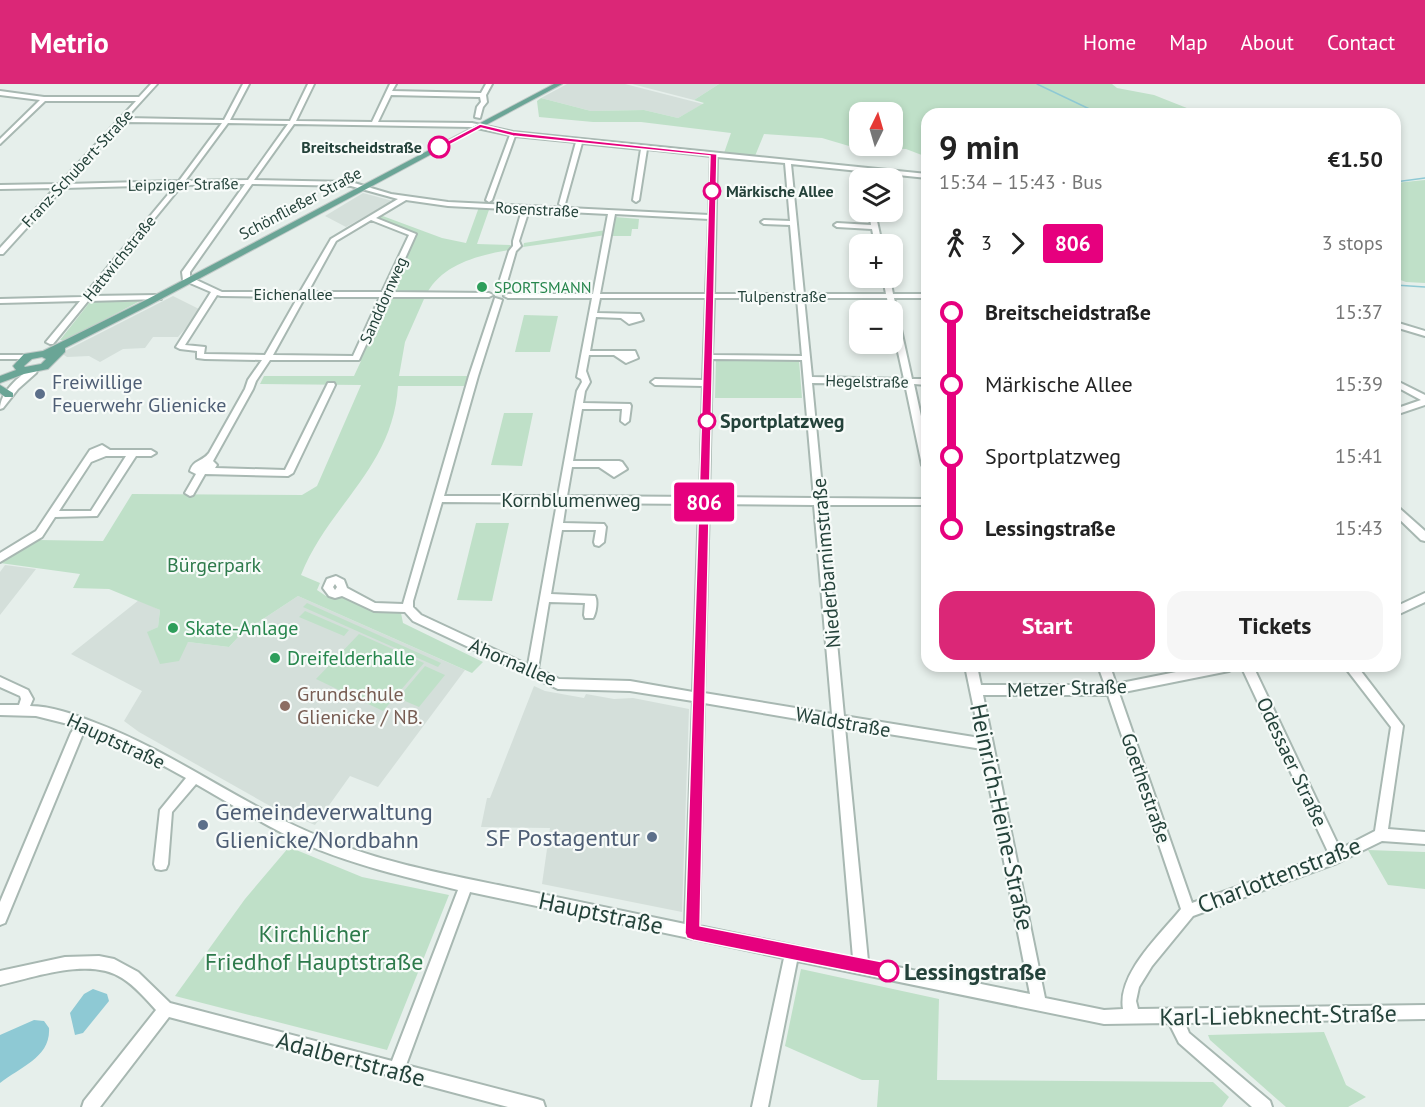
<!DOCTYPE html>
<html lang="en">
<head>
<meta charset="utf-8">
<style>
  body { margin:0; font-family:"PT Sans",sans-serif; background:#f6f6f6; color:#222; height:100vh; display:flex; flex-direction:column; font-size:22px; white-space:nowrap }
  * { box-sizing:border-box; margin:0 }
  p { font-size:20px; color:#767676 }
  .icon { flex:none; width:33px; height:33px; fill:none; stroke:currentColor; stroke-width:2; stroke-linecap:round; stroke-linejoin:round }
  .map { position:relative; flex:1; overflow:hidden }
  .drawer { position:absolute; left:921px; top:24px; width:480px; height:564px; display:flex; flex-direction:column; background:#fff; border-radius:18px; box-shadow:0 3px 9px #0003 }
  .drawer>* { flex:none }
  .badge { padding:0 12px; border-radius:4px; font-size:21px; line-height:39px }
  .needle { width:39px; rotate:5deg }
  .controls { position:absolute; left:849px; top:18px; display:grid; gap:12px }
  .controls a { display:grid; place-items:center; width:54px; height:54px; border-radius:12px; background:#fff; box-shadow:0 3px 9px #0003; font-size:30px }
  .map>.badge { position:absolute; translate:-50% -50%; box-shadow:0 0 0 3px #fff }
  .legs { display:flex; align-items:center; gap:9px; height:66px; padding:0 18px; font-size:20px }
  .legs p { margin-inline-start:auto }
  .head { display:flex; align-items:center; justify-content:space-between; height:102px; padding:0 18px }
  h1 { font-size:33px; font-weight:700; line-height:45px }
  .action { display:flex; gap:12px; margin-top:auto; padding:12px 18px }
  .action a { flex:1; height:69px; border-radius:18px; background:#db2777; color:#fff; font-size:24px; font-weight:700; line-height:69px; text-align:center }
  .action a+a { background:#f6f6f6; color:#222 }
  ul { padding:0 18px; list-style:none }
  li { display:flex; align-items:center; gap:21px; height:72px; font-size:22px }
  li i { display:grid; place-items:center; width:9px; height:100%; margin:0 8px; background:currentColor }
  li i::after { content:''; width:15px; height:15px; margin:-8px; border:4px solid; border-radius:50%; background:#fff }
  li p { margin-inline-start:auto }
  li:first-child i { background:linear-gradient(#0000 50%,currentColor 0) }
  li:last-child i { background:linear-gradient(currentColor 50%,#0000 0) }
  header { display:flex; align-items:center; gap:36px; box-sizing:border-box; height:84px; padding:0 30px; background:#db2777; color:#fff }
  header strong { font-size:28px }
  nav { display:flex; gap:33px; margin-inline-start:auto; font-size:21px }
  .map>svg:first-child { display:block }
  .built { fill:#d4dfda }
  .green { fill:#bfe0c8; fill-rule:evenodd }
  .water { fill:#8ec9d4 }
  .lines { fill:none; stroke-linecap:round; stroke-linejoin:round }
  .stream { stroke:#8ec9d4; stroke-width:1.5 }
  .minor-casing { stroke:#a8b8b2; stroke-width:4 }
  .major-casing { stroke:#c2cac8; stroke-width:2 }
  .minor { fill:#fff; fill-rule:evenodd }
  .major { fill:#6aa596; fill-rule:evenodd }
  .line-1 { fill:#e6007e; stroke:#fff; stroke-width:1.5 }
  .stop-1-dot { fill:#fff; stroke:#e6007e; stroke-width:3 }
  .leisure-dot { fill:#2e9e5b; stroke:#f7fbf9; stroke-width:2 }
  .service-dot { fill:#5c6f8a; stroke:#f7fbf9; stroke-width:2 }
  .education-dot { fill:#8d6e63; stroke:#f7fbf9; stroke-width:2 }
  .labels { text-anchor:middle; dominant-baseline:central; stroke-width:4.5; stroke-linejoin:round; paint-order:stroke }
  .far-stop-label { font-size:16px; font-weight:bold; fill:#24423a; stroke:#f7fbf9; text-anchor:end }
  .far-street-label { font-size:16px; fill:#24423a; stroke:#f7fbf9 }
  .far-leisure-label { font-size:16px; fill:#27864d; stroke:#f7fbf9; text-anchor:start }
  .service-label { font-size:20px; fill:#4e5e75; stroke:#f7fbf9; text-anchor:start }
  .stop-label { font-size:20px; font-weight:bold; fill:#24423a; stroke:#f7fbf9; text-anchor:start }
  .street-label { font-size:20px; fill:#24423a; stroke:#f7fbf9 }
  .park-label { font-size:20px; fill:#2d7a4b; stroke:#f7fbf9 }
  .leisure-label { font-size:20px; fill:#27864d; stroke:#f7fbf9; text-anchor:start }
  .education-label { font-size:20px; fill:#785e54; stroke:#f7fbf9; text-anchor:start }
  .near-service-label { font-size:24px; fill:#4e5e75; stroke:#f7fbf9; text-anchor:start }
  .near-street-label { font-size:24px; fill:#24423a; stroke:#f7fbf9 }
  .near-park-label { font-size:24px; fill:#2d7a4b; stroke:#f7fbf9 }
  .near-stop-label { font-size:24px; font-weight:bold; fill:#24423a; stroke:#f7fbf9; text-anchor:start }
</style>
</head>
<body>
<header>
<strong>Metrio</strong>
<nav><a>Home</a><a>Map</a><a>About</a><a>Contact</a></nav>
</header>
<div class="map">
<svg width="1425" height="1023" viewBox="0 0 1425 1023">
  <rect width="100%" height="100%" fill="#e6efeb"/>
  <!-- built -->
  <path class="built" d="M567,0H625L703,20L678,34L644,26L591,27L541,14Z
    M632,0H719L694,16Z
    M363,109L393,117L346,143L325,132Z
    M173,212L199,225L204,223L178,253H153L145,264L123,265L100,278L89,272L67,273L61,269Z
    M5,481L36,485L0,531V488Z
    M298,512L465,586L378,703L350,692L315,741L270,722L139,648L124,637L142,607L71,570L139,516L160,526L158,543L148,548L160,578L188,558L229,563L242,549Z
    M534,602L545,607L584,614L586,610L614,615L633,614L689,625L682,828L542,800L550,744L481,743L487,714H490Z"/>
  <!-- green -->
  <path class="green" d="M719,0H1112L1117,4L1154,11L1202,30H927V73L906,65L849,62L822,54L764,50L755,72L724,69L731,49L641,38H593L539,33L537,17L541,14L591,27L644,26L678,34L704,19L694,16ZM860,28H892V62H860Z
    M1425,96V199L1406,198L1395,194V99Z
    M479,123H490L477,160L511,161L509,166C479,171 443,180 427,209H391L417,150L374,134L380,131L442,154L466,159Z
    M615,133L639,135L638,145H632L631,152H612Z
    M606,146V151L523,163L524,159Z
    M386,214L424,215L405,258L399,292H470L467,302H398C393,384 328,422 301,491L320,499L317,506L326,512L340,511L378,527L401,529L403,539L483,578L472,589L298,512L242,549L229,563L188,558L179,577L160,580L147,548L158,543L160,526L109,505L73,504L80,490L0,479L39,456L103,457L132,410L302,411L317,402L361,301L260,300L264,292H354L361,277L359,276Z
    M140,217L66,256H60L90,218Z
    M524,231L558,232L550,268H515Z
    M716,275L799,276L802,314H715Z
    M504,329H533L522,382L491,381Z
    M476,439H509L492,517L457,516Z
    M307,519L441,579L438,583L303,523Z
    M305,527L349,546L344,552L299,533Z
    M359,550L424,579L383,627L316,595Z
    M425,582L445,591L419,623L398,614Z
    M289,763L362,793L449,811L387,966L175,912L245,815Z
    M1368,766L1425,768V805L1388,801Z
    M801,885L939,915L937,996L1213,998L1229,1013L1222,1023H877L879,996H862L785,962Z
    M1324,948L1346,1001L1366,1013L1348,1023H1286L1210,956L1208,951Z"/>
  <!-- water -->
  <path class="water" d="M93,905L107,910L109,917L83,949L75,951L70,929L84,910Z
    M34,936L44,937L49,944C51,973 20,983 0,999V951Z"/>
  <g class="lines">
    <!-- stream -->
    <path class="stream" d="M1037,0L1100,30
      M1395,98L1425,94
      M1395,201L1425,203"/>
    <!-- minor casing -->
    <g class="minor-casing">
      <path id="minor" d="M151,0H157L126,34L224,36L243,0H249L230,36L290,37L308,0H314L296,37L372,38L390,0H396L392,7L481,9L486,0H492L486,11L487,18L483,23L480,34L475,33L477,23L481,18L480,13L391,11L378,38L472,39L513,48L927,90V94L791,80L804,210H886L883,194H890L893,210H927V214H894L912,295H927V301L914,300L927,360V384L922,381L905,300L812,299L823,414L927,415V421H824L844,632L980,654L965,582H977L981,601H1105L1098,582H1110L1116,600L1206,582H1235L1233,585L1229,587L1119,609L1192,819L1329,770L1241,582H1253L1340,765L1375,747L1391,643L1344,582H1357L1403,642L1388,745L1425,748V760L1382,757L1337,779L1193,832L1152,882L1139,903L1136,917L1138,925L1425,921V935L1185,939L1189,949L1270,1017L1272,1023H1252L1179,959L1169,939L1104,940L797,877L768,1023H752L784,874L470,808L406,981L537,1015L543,1017L545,1023H508L169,933L100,1023H82L84,1017L156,926C146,915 135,902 122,894C90,873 35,893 0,901V887L65,873L99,872L114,875L138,888L170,919L392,977L458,806C410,794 362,783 317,765C275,748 236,723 196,700L172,728L168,780L166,785L161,786L156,785L154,780L160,726L186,694C154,676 122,659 87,646L82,652L5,839L0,841V818L71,649L76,642L36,632L0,631V621H19L21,615L20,612L0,603V593L28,606L33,615L30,622C52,622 75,631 96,639C176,669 244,723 323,754C378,777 439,789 498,801C561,814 623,827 685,840L693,617L630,607L558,605L413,537L405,528L374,527L342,512L335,514L329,512L323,504L327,495L336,492L344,496L347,504L375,519L403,520L469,292L495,214L502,216L478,292L444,412H558L577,307L582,298L581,295L577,293L592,214H508L504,212L508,210H593L608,130L529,126L519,157L521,162L516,167L505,205L501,207L497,205L509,167L513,162V157L522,126L448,122L406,116L376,134L416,150L390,208L489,209L493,211L489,213H388L359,276H270L256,297L253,305L213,377L217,381L215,384L285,386L327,301L328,299H334L335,301L293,389L288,392L205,390L193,411L190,412L185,409L196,390L190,387C193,376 202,378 209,369L245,305L248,296L262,276L205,275L197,274V267L180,265L176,263L211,208L183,196L182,188L245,100L182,101L91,212L158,211H161V215L88,217L53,260H50L46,258L80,217L0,219V215L83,213L176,101L63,104L3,170H0V164L55,104L0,105V101L59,100L136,17H45L0,60V55L40,16L0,11V7L44,13H139ZM123,38L222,39L179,97L66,100ZM228,39L288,40L248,96L185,97ZM294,40L472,43L510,51L486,116L489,118L492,116L515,52L576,58L559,120L562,122L565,120L582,59L641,65L633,116L636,118L639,116L647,65L711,72L709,131L448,118L391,110L351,98L254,96ZM717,73L785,79L790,137L764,136L761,138L764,140L790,141L796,210H714ZM252,100L351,102L398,115L331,155L300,208H222L190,193V188ZM615,130L709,135L706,210H600ZM371,136L409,151L382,208H308L336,157ZM217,211L221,212L298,213L265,271L204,270L205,263L185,261ZM305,213H380L353,272L273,271ZM600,214H706L703,296L655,295L651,298L655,301L703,302L700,413L567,412L572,383H599L614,393L627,385L622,378L619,377H573L582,325H622L621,337L625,340L629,337L631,322L630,320L583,319L585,307L590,298L586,287L589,271H614L626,279L638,274L635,267H590L596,233L621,234L629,240L643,236L640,230H637L597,229ZM714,214H797L802,272L712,271ZM804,214H887L889,226H892V241L904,295L812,293ZM712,275L802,276L814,414L709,413ZM442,418L557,419L528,581L421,531L413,523V517ZM566,419L699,420L693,608L630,597L559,595L538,585L549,518L585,519L584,531L585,534H593C596,529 598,517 595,512L551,510L562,446H596L594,458L595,461L599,462L604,458L606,443L604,440L563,439ZM709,420L814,421L832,630L704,609ZM335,500L337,503L335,506L333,503ZM983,611H1108L1181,825C1160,851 1117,890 1123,925L1104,926L1045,914ZM704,619L833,641L853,874L699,842ZM845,643L982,665L1030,910L868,877Z
        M869,128H875L882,160H875L872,145L837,143L834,141L837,139L871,141Z
        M1395,238L1425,247V252L1395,243Z
        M0,271H28L32,273L28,275H0Z
        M33,284L37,287L36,289L18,305L3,324L0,325C0,309 19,291 33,284Z
        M1395,296L1425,311V321L1395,331V325L1421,316L1395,302Z
        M102,361L110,366H151L156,369L151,372H136L97,432L55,433L42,453L0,478V469L36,447L90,366ZM106,372H126L91,427H59L91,378Z
        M1395,422L1398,423L1425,447V457L1421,456L1395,431Z
        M1425,509V518L1395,532V523Z"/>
    </g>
    <!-- major casing -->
    <g class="major-casing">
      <path id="major" d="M554,0H562L148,222L65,264V268L48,285L24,290L0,299V292L16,286L13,282L24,270L43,267L142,218ZM42,273L46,275L41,280L25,283L24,282L32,275Z
        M0,301L13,309V313H5L0,309Z"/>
    </g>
    <!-- minor -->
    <use href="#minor" class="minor"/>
    <!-- major -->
    <use href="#major" class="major"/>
  </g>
  <!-- line-1 -->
  <path class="line-1" d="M480,40L513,48L717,70L700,842L888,879L894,882L896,887L894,893L888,895L693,856L687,854L685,849L710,72L513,52L481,44L442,65L436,63Z"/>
  <!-- markers -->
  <g class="stop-1-dot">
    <circle cx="439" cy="63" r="10"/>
    <circle cx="712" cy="107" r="8"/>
    <circle cx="707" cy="337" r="8"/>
    <circle cx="888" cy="887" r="10"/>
  </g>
  <g class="leisure-dot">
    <circle cx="482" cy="203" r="6"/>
    <circle cx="173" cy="544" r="6"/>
    <circle cx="275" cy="574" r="6"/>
  </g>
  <g class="service-dot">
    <circle cx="40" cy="310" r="6"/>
    <circle cx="203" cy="741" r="6"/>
    <circle cx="652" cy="753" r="6"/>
  </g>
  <circle class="education-dot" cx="285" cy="622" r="6"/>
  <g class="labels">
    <!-- far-stop labels -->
    <g class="far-stop-label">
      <text x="422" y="63">Breitscheidstraße</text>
      <text x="726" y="107" text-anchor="start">Märkische Allee</text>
    </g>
    <!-- far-street labels -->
    <g class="far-street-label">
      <text transform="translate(77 84) rotate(-47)">Franz-Schubert-Straße</text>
      <text transform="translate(183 100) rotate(-1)">Leipziger Straße</text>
      <text transform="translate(300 119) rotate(-28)">Schönfließer Straße</text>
      <text transform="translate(537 125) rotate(3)">Rosenstraße</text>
      <text transform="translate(119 174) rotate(-51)">Hattwichstraße</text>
      <text x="293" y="210">Eichenallee</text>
      <text x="782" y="212">Tulpenstraße</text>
      <text transform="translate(383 216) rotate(-66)">Sanddornweg</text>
      <text transform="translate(867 297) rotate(1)">Hegelstraße</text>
    </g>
    <!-- far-leisure labels -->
    <g class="far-leisure-label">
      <text x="494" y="203">SPORTSMANN</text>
    </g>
    <!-- service labels -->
    <g class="service-label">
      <text x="52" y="298">Freiwillige<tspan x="52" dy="23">Feuerwehr Glienicke</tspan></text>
    </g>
    <!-- stop labels -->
    <g class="stop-label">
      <text x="720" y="337">Sportplatzweg</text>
    </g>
    <!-- street labels -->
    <g class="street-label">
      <text x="571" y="416">Kornblumenweg</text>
      <text transform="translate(826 479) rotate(-95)">Niederbarnimstraße</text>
      <text transform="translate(513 578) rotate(23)">Ahornallee</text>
      <text transform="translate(1067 604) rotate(-2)">Metzer Straße</text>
      <text transform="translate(843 638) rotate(10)">Waldstraße</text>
      <text transform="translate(116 657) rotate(25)">Hauptstraße</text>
      <text transform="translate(1292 678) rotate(65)">Odessaer Straße</text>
      <text transform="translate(1146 704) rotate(71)">Goethestraße</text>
    </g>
    <!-- park labels -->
    <g class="park-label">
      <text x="214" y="481">Bürgerpark</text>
    </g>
    <!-- leisure labels -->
    <g class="leisure-label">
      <text x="185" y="544">Skate-Anlage</text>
      <text x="287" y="574">Dreifelderhalle</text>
    </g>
    <!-- education labels -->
    <g class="education-label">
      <text x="297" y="610">Grundschule<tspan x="297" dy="23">Glienicke / NB.</tspan></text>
    </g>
    <!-- near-service labels -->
    <g class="near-service-label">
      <text x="215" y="727">Gemeindeverwaltung<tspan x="215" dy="28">Glienicke/Nordbahn</tspan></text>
      <text x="640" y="753" text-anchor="end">SF Postagentur</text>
    </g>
    <!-- near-street labels -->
    <g class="near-street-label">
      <text transform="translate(1002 733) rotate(78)">Heinrich-Heine-Straße</text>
      <text transform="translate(1279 791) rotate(-21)">Charlottenstraße</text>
      <text transform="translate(601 829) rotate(12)">Hauptstraße</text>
      <text transform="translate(1278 931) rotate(-1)">Karl-Liebknecht-Straße</text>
      <text transform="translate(351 975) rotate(15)">Adalbertstraße</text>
    </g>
    <!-- near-park labels -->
    <g class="near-park-label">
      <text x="314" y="849">Kirchlicher<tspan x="314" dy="28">Friedhof Hauptstraße</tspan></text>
    </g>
    <!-- near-stop labels -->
    <g class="near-stop-label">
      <text x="904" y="887">Lessingstraße</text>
    </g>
  </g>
</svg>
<div class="controls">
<a><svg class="needle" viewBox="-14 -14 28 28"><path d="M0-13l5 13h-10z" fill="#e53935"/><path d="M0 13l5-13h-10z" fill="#767676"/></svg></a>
<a><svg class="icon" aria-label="layers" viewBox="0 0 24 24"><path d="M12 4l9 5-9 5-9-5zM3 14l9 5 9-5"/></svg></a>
<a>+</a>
<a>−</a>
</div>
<b class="badge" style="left:704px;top:418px;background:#e6007e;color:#fff">806</b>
<section class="drawer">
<div class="head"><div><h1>9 min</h1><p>15:34 – 15:43 · Bus</p></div><b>€1.50</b></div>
<div class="legs"><svg class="icon" aria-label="walk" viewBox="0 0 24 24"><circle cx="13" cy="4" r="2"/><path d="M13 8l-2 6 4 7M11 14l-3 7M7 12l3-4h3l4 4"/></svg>3<svg class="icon" aria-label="forward" viewBox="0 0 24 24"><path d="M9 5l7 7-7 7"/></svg><b class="badge" style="background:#e6007e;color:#fff">806</b><p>3 stops</p></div>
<ul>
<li><i style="color:#e6007e"></i><b>Breitscheidstraße</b><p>15:37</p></li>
<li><i style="color:#e6007e"></i><span>Märkische Allee</span><p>15:39</p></li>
<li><i style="color:#e6007e"></i><span>Sportplatzweg</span><p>15:41</p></li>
<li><i style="color:#e6007e"></i><b>Lessingstraße</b><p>15:43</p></li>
</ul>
<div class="action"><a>Start</a><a>Tickets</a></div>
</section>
</div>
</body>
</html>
